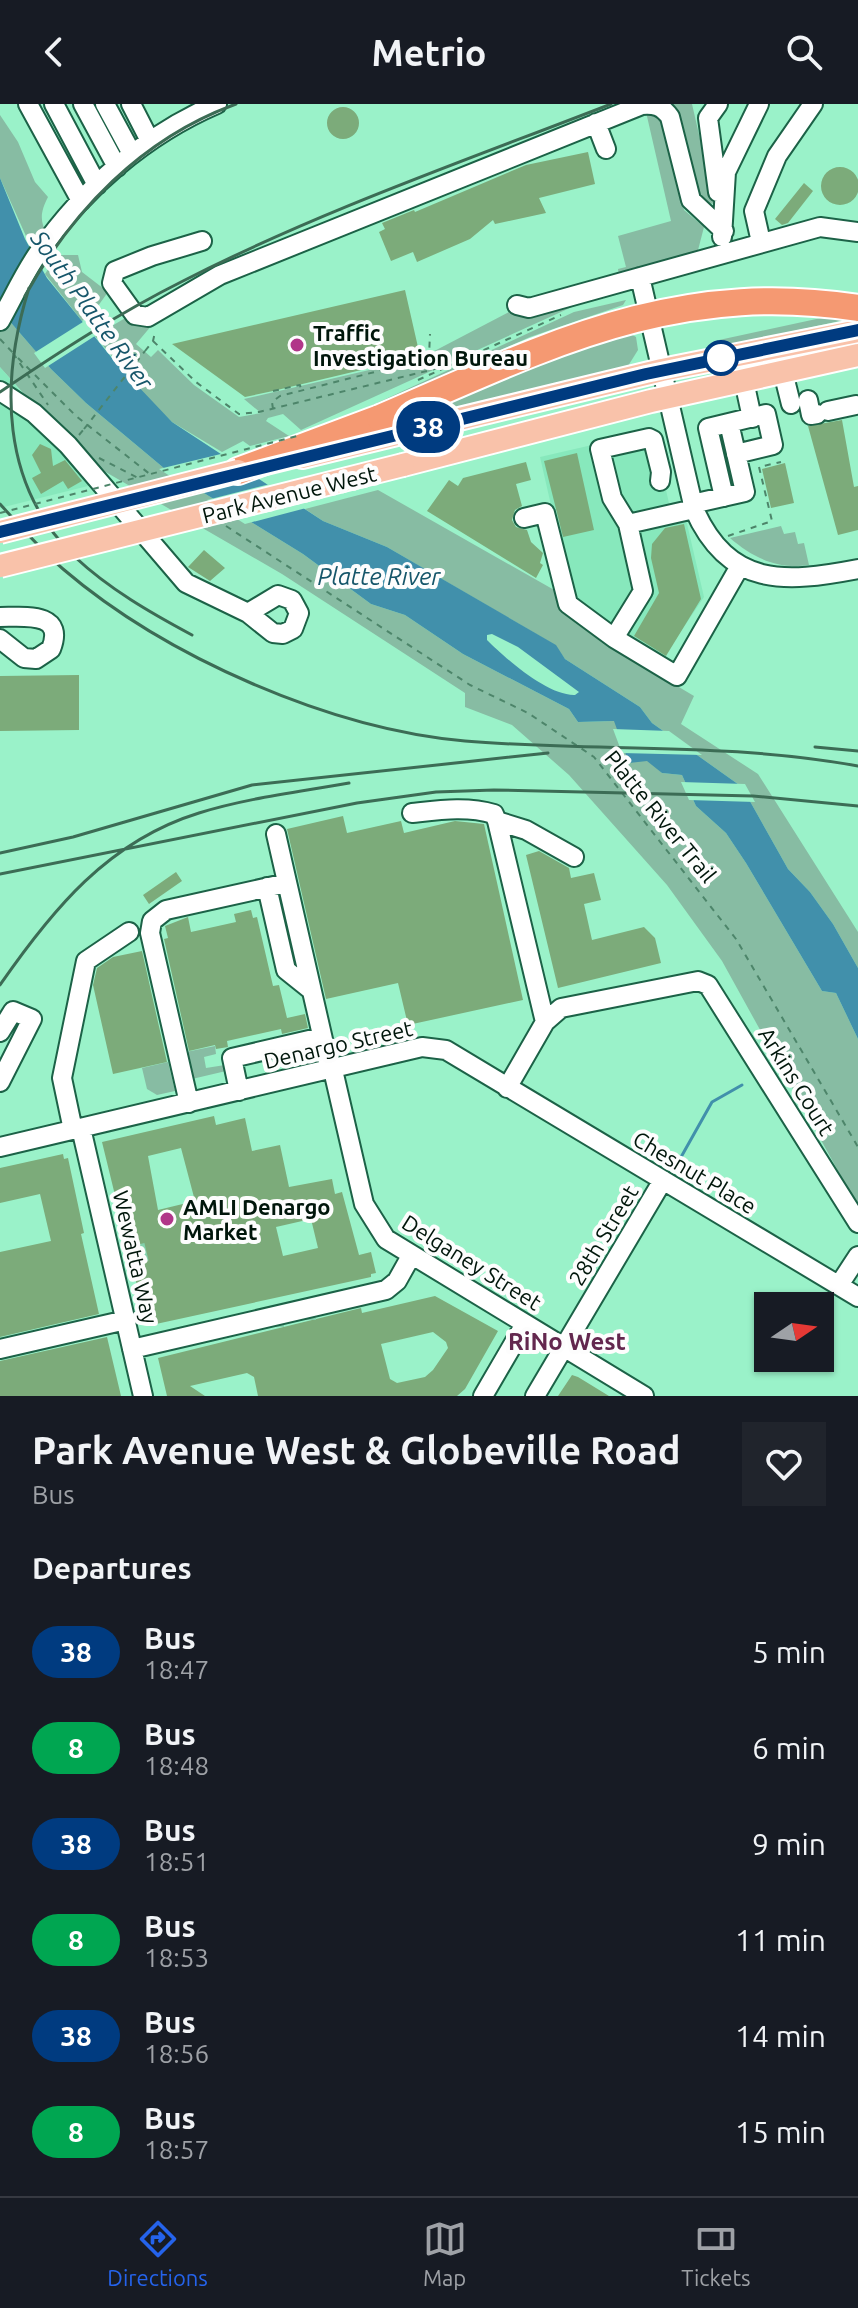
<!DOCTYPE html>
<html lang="en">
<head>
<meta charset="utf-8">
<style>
  body { margin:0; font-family:Ubuntu,sans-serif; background:#20242c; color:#f1f3f6; height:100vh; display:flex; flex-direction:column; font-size:30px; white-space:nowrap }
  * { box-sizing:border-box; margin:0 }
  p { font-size:26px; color:#9ea1a6 }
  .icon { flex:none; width:44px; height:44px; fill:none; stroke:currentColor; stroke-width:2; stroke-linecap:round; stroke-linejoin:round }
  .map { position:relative; height:1292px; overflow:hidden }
  .side { display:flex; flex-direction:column; background:#171b24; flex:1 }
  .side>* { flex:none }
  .badge { padding:0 16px; border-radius:26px; font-size:28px; line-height:52px }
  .needle { width:52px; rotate:77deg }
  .controls { position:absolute; left:754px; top:1188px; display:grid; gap:16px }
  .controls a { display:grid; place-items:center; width:80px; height:80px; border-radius:0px; background:#171b24; box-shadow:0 2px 6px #0004; font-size:40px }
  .map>.badge { position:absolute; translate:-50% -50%; box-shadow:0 0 0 4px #fff }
  h2 { padding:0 32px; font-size:30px; line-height:72px }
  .round { display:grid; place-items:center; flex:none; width:84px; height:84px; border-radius:0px; background:#20242c }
  .overview { display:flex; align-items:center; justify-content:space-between; height:136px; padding:0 32px }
  h1 { font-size:38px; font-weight:600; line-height:60px }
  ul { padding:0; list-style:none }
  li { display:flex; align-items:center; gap:24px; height:96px; padding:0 32px }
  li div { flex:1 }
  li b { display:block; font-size:30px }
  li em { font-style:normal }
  li .badge { min-width:88px; font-weight:700; text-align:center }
  header { display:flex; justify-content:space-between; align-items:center; height:104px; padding:0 32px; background:#171b24; font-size:36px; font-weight:600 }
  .dock { display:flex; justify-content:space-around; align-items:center; height:112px; border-top:2px solid #363941; background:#171b24; font-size:22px; color:#9ea1a6 }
  .dock a { display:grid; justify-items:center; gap:4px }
  .dock .active { color:#2563eb }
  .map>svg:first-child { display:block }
  .built { fill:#87e8bc }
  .green { fill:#87bca3 }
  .water { fill:#4190ab; fill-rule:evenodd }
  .pier { fill:#9af2c9 }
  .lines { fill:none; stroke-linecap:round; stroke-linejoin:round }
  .stream { stroke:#4190ab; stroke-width:3 }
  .building { fill:#7cab7a; fill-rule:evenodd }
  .minor-tunnel { stroke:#83d1ac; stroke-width:18; stroke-dasharray:18 9; stroke-linecap:butt }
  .minor-casing { stroke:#1c6247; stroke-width:22 }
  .major-casing { stroke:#fff; stroke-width:26 }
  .highway-casing { stroke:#fff; stroke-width:30 }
  .path { stroke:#4d856a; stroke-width:2; stroke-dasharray:6 6; stroke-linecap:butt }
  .minor { stroke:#fff; stroke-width:18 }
  .major { stroke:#f9c2aa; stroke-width:22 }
  .highway { stroke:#f59972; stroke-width:26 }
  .rail { stroke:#3c6c55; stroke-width:3 }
  .major-bridge-casing { stroke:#fff; stroke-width:26; stroke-linecap:butt }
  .highway-bridge-casing { stroke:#fff; stroke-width:30; stroke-linecap:butt }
  .path-bridge { stroke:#4d856a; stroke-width:2; stroke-dasharray:6 6; stroke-linecap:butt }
  .major-bridge { stroke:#f9c2aa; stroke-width:22 }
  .highway-bridge { stroke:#f59972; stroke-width:26 }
  .line-casing { stroke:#fff; stroke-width:18 }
  .line { stroke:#003b80; stroke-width:12 }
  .poi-dot { fill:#b13689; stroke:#fdfdfd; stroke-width:3 }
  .stop-dot { fill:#fff; stroke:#003b80; stroke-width:4 }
  .labels { text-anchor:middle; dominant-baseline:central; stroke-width:8; stroke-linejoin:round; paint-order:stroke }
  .poi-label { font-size:22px; font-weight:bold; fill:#00160b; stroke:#fdfdfd; text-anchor:start }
  .street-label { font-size:22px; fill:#00160b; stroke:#fdfdfd }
  .water-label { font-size:24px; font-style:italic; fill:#16566a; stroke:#fdfdfd }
  .neighbourhood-label { font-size:24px; font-weight:bold; fill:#63274e; stroke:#fdfdfd }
</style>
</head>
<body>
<header><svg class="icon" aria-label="back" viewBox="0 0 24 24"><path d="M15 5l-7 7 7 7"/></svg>Metrio<svg class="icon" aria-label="search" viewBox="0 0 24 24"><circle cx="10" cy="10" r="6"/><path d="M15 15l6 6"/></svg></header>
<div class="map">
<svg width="858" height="1292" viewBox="0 0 858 1292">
  <rect width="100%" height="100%" fill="#9af2c9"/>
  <!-- built -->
  <path class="built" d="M0,263L65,340L80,355L112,376L0,404Z
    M653,327L672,413L685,411L704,493L659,560L574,502L540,353Z"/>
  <!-- green -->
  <path class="green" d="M672,0H692L715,100L707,99L696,86L678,10Z
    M646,8L654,9L665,22L684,106L704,123L697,150L619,172L618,165L626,163L618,132L671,117Z
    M0,11L18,38L35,78L48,93C41,107 39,116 47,130L34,150L0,74Z
    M57,151H78L82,168L108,188L93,209L82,217L45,170Z
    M626,196L623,201L530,233L312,329L574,208Z
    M583,198L301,326L283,310L268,314L266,317L289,332L250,342L243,337L222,348L172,318L147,294L95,232L127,213L132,219H148L152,221L136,240L151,253L158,246L194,281L239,313L261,309L244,295L421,254L511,207Z
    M0,206L51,265L86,299L165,365L303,450L371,500L405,511L463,550L569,605L578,618L615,617L662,669L682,671L696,702L726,729L746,759L822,887L836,889L858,935V1103L722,857L667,781L569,671L512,621L465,603V589L282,470L97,363L65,336L0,263Z
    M858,206V213L721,243L719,236Z
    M629,229L636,233L638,246L628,262L357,334L552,252Z
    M378,386L556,487L570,513L630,554L694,592L681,620L758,670L858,828V864L833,820L810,788L788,765L742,683L652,619L640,603L565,555L555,541L387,443L323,417L305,405Z
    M781,422L784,430L795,428L798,440L804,439L809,461C779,466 753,454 730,434Z
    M215,942L216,950L204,953L206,964L225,961L226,967L192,975L186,948Z
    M168,958L175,987L157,991L147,985L142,964Z"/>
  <!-- water -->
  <path class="water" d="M0,74L25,135L47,174L116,259L172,318L323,417L387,443L556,541L565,555L640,603L652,619L742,683L788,765L810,788L833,820L858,864V935L836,889L822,887L746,759L726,729L696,702L682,671L662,669L647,657L629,659L614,617L578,618L569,605L463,550L405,511L371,500L303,450L165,365L86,299L51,265L0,206ZM492,530L518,543L579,588L575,591C548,592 506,555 487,536V531Z"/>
  <!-- pier -->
  <path class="pier" d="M86,216L98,230L45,264L34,249Z
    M229,348L265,373L198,390L159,365Z
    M274,379L310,403L245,420L207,396Z
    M613,625L669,627L702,651L622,649Z
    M681,678L745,680L755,698L689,696Z"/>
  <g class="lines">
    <!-- stream -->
    <path class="stream" d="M676,1062L712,998L742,981"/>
  </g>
  <!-- building -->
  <path class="building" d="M327 19a16 16 0 1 1 32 0a16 16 0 1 1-32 0Z
    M588,48L595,80L539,94L546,109L495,120L493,116L470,135L417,158L413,148L391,157L379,128L385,125L382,119L414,106L415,108L526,61Z
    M821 82a19 19 0 1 1 38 0a19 19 0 1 1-38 0Z
    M804,79L813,87L788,119L782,121L775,115Z
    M405,186L420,252L273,287L245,293L172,240Z
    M842,316L854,383L858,382V426L838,431L808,322Z
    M40,340L51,345L53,362L65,356L82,377L68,385L63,377L41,390L32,374L41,369L32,351Z
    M577,349L594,426L563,433L544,357Z
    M526,358L531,376L516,380L522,402L515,406L512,416L516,423L527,426L531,438L543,449L540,459L543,461L536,474L427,407L449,376L458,382L463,374Z
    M785,359L794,399L771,404L762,365Z
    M684,420L701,495L666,552L634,532L659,489L651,454L652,440L665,424Z
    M204,446L225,464L210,477L188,463Z
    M79,571V626L0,627V572Z
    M343,712L347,729L401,717L404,729L455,717L484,720L523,896L408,921L398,879L326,895L287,725Z
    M539,747L569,764L571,774L594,769L601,796L584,800L592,836L644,823L655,834L661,859L558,884L526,751Z
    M176,768L182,777L149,800L143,791Z
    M251,806L253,814L257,813L273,882L279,881L287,914L305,910L308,924L282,930L281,925L227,937L228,943L216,945L215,941L189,947L164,835L168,834L165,822L188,813L191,828L236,818L234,810Z
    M142,847L167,958L113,970L93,881L97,864L113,853Z
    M214,1012L216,1021L245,1014L252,1047L280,1041L289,1083L332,1075L335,1090L342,1088L359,1151L371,1148L376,1169L371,1170V1173L156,1220L145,1214L102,1038ZM181,1044L195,1097L158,1106L148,1052ZM311,1115L318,1144L283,1152L276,1123Z
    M63,1050L64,1055L68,1054L84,1129L81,1130L99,1210L0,1233V1148L51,1137L40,1090L0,1099V1064Z
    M435,1192L498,1227L465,1285L457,1292H258L254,1273L247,1269L190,1282L205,1292H167L158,1254L361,1204L362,1209ZM433,1228L446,1238L448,1244L433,1266L425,1273L397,1279L390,1275L381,1240Z
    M107,1233L121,1292H0V1257Z
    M572,1271L578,1273L609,1292H558Z"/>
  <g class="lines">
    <!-- minor-tunnel -->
    <path class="minor-tunnel" d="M129,1152L154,1146
      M307,1214V1216
      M275,1221V1223"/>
    <!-- minor casing -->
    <g class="minor-casing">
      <path id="minor" d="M28,0L81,97
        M54,0L97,81
        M83,0L117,63
        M105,0L132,50
        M131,0L150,37
        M596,19L606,45
        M718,88L708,14L718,0
        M722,133L726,68L759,0
        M202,137L152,152L115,167L112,179L135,211L148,213L220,171L642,1C655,0 662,2 670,13L691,96L724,127
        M761,138L754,107L777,52L813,0
        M640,173L694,405C729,484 785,479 858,465
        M517,201L529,204L820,123L858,128
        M0,217C13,194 24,169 39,148C84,84 145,31 217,0
        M783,268L791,300
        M744,277L752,314
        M0,287L34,309L68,341L186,479L248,509L273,529L283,530L293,525L299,509L292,496L278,491L248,509
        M808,296L811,311L817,310
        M828,307L856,301
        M660,377L661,368L653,336L649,334L600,345L612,394L628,420L643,487L614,534L677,572L740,462
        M724,393L708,324L766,310L773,341L736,350
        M692,400L745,388L729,319
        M524,414L545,409L568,500L614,534
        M628,420L694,405
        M0,513C23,513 66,507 51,545L36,555L24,554L0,535
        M412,709C440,706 467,702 494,710L497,717L526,726L574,753
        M497,717L545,918
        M276,730L330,966
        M267,783L286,866L311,886
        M0,928L13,907L32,915L0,978
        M333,966L364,1100L386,1135L644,1292
        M507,984L545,918L561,904L698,877L708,881L858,1119
        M239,987L232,954L322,933
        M189,999L150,829L152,817L166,806L287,779
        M81,1024L143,1292
        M73,1026L62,974L86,857L129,828
        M0,1043L422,943L446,946L858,1193
        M839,1181L858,1152
        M0,1245L126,1216
        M132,1245L386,1186L397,1177L411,1152
        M483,1292L525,1220
        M535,1292L663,1076"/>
    </g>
    <!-- major casing -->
    <g class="major-casing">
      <path id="major" d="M302,353L662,266L858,227
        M403,361L651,297L858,251"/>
    </g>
    <!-- highway casing -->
    <g class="highway-casing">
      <path id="highway" d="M238,367L380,314"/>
    </g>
    <!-- path -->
    <path class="path" d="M0,235L14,250
      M153,237L196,278L239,310L259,308L439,264
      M145,247L153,237L155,228
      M13,249L48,301
      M18,254L76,312L151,371
      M418,276L561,211
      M273,287L300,281L301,286
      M273,305L272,298L280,292L422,256L429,252L430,230
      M79,331L84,325
      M99,354L140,375
      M226,422L470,581L528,609L594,653L736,835L858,1043
      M728,432L772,417L759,363L781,358"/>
    <!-- minor -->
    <use href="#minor" class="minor"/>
    <!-- major -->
    <use href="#major" class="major"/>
    <!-- highway -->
    <use href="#highway" class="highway"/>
    <!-- rail -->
    <path class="rail" d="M29,184C0,277 0,381 75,453C109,485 151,509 192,531
      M25,192C72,107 142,34 236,0
      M0,288C59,248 119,209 183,177C320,107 467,56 611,0
      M0,400C20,422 41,446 63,465C166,553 330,625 465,637C596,648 729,638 858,662
      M815,643L858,647
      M0,749L73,733L252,681L548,649
      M0,770L357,699L436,688L494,686L753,692L858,702
      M0,881C52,806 108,737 199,709C247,694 299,688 349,679"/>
    <!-- major-bridge casing -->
    <g class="major-bridge-casing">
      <path id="major-bridge" d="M0,428L238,367
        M0,462L403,361"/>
    </g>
    <!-- highway-bridge casing -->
    <g class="highway-bridge-casing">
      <path id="highway-bridge" d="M380,314C544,244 672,175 858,204"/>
    </g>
    <!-- path-bridge -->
    <path class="path-bridge" d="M84,325L145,247
      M0,409L301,331"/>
    <!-- major-bridge -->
    <use href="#major-bridge" class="major-bridge"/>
    <!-- highway-bridge -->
    <use href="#highway-bridge" class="highway-bridge"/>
  </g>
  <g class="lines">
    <!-- line casing -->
    <g class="line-casing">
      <path id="line" d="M0,428L646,270L858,226"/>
    </g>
    <!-- line -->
    <use href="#line" class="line"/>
  </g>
  <!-- markers -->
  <g class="poi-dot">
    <circle cx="297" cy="241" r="8"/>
    <circle cx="167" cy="1115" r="8"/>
  </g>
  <circle class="stop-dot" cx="721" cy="254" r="16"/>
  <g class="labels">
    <!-- poi labels -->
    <g class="poi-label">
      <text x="313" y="228">Traffic<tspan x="313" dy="25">Investigation Bureau</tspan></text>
      <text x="183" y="1102">AMLI Denargo<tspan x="183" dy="25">Market</tspan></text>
    </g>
    <!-- street labels -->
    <g class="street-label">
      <text transform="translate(289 390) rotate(-14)">Park Avenue West</text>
      <text transform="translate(661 712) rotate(51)">Platte River Trail</text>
      <text transform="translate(338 940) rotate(-13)">Denargo Street</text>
      <text transform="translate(797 977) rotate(58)">Arkins Court</text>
      <text transform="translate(695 1068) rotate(31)">Chesnut Place</text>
      <text transform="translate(603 1131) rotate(-59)">28th Street</text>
      <text transform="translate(136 1153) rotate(77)">Wewatta Way</text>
      <text transform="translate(472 1158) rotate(32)">Delganey Street</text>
    </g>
    <!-- water labels -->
    <g class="water-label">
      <text transform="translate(92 206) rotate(54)">South Platte River</text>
      <text x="379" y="472">Platte River</text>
    </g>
    <!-- neighbourhood labels -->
    <g class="neighbourhood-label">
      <text x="567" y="1237">RiNo West</text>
    </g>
  </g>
</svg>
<div class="controls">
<a><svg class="needle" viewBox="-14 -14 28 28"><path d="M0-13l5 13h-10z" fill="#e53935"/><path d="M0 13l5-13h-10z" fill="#9ea1a6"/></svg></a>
</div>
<b class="badge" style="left:428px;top:323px;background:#003b80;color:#fff">38</b>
</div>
<section class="side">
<div class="overview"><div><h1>Park Avenue West &amp; Globeville Road</h1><p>Bus</p></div><a class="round"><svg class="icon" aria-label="heart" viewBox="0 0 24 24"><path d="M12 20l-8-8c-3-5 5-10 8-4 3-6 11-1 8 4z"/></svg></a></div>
<h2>Departures</h2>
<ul>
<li><span class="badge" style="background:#003b80;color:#fff">38</span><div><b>Bus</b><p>18:47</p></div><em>5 min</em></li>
<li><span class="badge" style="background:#00a651;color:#fff">8</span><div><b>Bus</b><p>18:48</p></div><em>6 min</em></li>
<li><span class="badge" style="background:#003b80;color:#fff">38</span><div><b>Bus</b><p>18:51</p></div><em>9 min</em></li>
<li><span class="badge" style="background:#00a651;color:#fff">8</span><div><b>Bus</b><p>18:53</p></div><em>11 min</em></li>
<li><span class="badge" style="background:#003b80;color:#fff">38</span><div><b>Bus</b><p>18:56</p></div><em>14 min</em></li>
<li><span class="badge" style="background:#00a651;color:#fff">8</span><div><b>Bus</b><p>18:57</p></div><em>15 min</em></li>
</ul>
</section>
<nav class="dock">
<a class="active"><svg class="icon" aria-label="directions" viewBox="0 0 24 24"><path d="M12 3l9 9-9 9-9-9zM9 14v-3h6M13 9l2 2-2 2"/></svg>Directions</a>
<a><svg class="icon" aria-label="map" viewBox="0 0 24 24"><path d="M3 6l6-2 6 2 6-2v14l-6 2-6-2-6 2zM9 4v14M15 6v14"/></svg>Map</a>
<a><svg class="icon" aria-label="tickets" viewBox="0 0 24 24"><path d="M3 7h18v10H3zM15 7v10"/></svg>Tickets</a>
</nav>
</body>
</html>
